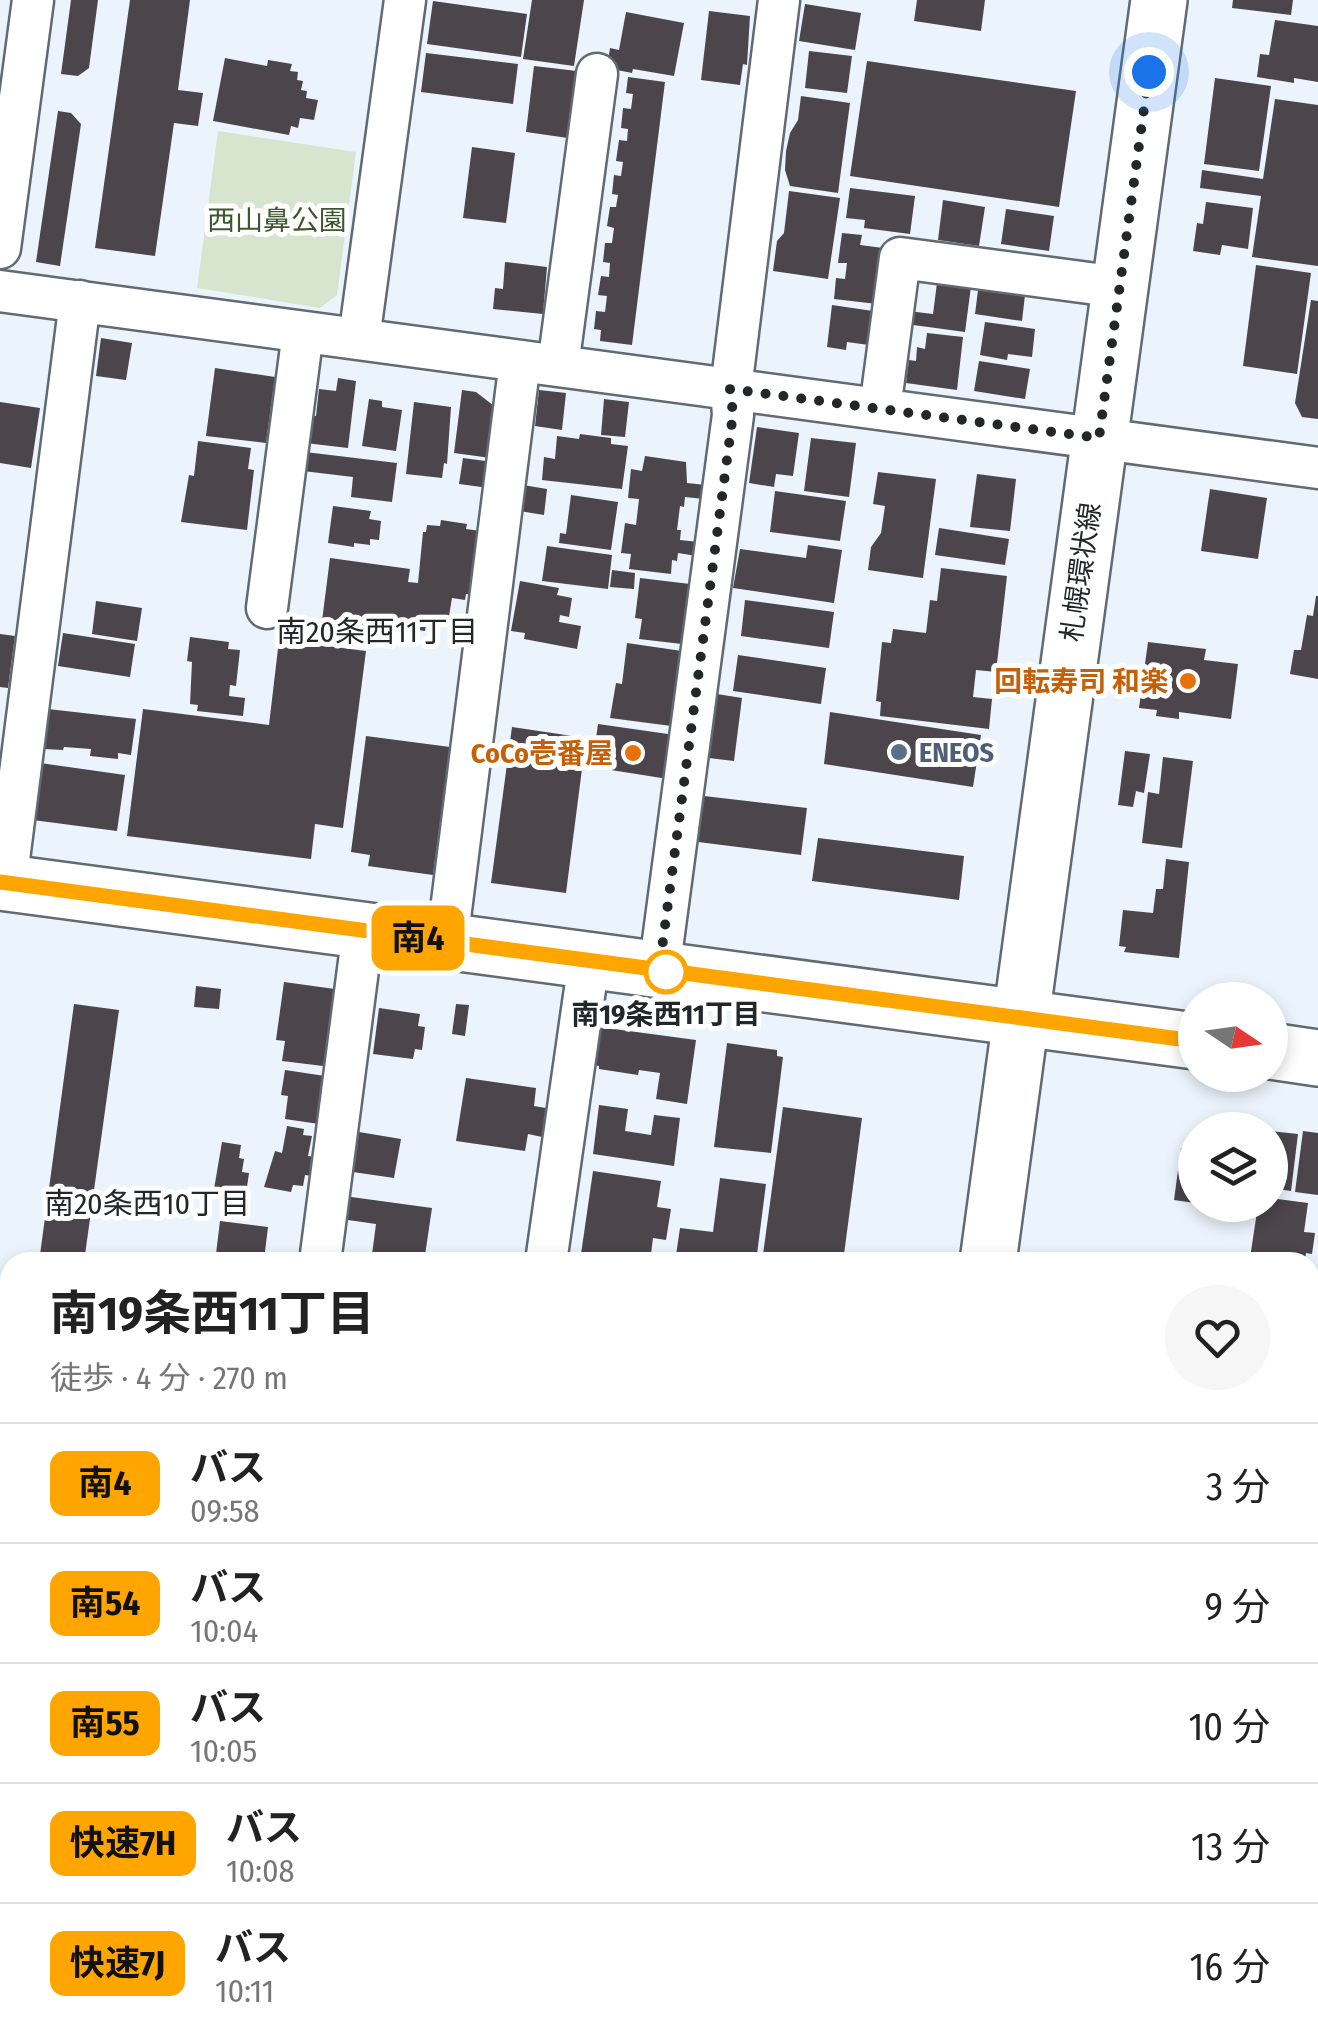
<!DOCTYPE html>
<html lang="ja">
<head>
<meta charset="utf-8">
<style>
  body { margin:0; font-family:"Fira Sans Condensed","Noto Sans JP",sans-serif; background:#f6f6f6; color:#222; height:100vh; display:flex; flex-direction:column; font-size:38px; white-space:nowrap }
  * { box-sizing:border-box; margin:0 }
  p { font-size:32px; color:#767676 }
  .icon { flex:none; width:55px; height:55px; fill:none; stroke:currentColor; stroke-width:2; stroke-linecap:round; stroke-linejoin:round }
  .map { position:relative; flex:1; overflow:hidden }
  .details { position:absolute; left:0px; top:1252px; width:1320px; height:792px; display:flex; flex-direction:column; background:#fff; border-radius:30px 30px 0 0; box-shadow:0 5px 15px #0003 }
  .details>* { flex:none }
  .badge { padding:0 20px; border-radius:15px; font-size:35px; line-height:65px }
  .needle { width:65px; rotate:103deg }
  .controls { position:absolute; left:1178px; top:982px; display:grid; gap:20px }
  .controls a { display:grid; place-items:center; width:110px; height:110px; border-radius:50%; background:#fff; box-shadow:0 5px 15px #0003; font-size:50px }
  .you { position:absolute; width:50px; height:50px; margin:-25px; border:8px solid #fff; border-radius:50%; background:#1a73e8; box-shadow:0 0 0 15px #1a73e833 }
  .map>.badge { position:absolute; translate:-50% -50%; box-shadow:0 0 0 5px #fff }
  .round { display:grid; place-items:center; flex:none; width:105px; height:105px; border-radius:52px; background:#f6f6f6 }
  .headline { display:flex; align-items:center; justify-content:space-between; height:170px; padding:0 50px }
  h1 { font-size:48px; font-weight:700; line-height:75px }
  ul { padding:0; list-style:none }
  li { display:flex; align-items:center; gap:30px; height:120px; padding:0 50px; border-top:2px solid #e0e0e0 }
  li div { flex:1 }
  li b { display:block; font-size:38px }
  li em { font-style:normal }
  li .badge { min-width:110px; font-weight:700; text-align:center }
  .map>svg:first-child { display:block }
  .green { fill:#d7e5cf }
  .building { fill:#4c454c }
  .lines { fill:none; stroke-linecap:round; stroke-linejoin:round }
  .street-casing { stroke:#626a71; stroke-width:45 }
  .primary-casing { stroke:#626a71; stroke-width:60 }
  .highway-casing { stroke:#626a71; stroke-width:60 }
  .street { stroke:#fff; stroke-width:40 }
  .primary { stroke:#fff; stroke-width:55 }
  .highway { stroke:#fff; stroke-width:55 }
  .line-casing { stroke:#fff; stroke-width:22 }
  .line { stroke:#ffa500; stroke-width:15 }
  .walk { stroke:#24272a; stroke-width:10; stroke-dasharray:0 18 }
  .food-dot { fill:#e8710a; stroke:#fff; stroke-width:4 }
  .service-dot { fill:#5c6f8a; stroke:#fff; stroke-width:4 }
  .stop-dot { fill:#fff; stroke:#ffa500; stroke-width:5 }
  .labels { text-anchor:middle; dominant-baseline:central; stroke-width:10; stroke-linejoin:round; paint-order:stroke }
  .park-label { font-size:28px; fill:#3d562d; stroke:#fff }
  .street-label { font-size:28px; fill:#24272a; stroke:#fff }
  .food-label { font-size:28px; font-weight:bold; fill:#c56008; stroke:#fff; text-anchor:end }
  .service-label { font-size:28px; font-weight:bold; fill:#4e5e75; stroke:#fff; text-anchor:start }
  .stop-label { font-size:28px; font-weight:bold; fill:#24272a; stroke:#fff }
  .neighbourhood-label { font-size:30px; fill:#24272a; stroke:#fff }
</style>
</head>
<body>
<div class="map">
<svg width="1318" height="2044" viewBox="0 0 1318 2044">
  <rect width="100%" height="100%" fill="#ebf4fd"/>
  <!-- green -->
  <path class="green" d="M218,131L356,152L337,295L320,308L197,288Z"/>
  <!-- building -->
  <path class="building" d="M71,0H98L89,68L78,76L61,74Z
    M130,0H190L178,90L203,93L198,126L174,123L155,256L95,248Z
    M532,0H584L574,66L523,59Z
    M917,0H985L981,31L914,21Z
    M1233,0H1293L1291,15L1232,8Z
    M433,1L527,14L521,57L427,44Z
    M805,4L861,13L855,50L799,41Z
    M709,11L750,16L747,65L743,64L740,85L701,80Z
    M626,12L684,23L674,76L633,69L632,73L607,68L610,48L619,50Z
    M1275,20L1318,26V82L1294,78V83L1257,77L1260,54L1269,55Z
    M809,51L852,56L847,93L805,88Z
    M426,53L518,64L513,104L421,92Z
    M225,58L267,66L268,60L292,64L290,71L298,72L297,80L303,81L301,90L307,91L306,98L318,100L314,120L300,118L298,128L291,126L289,135L213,121Z
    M867,61L1076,91L1059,207L850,176Z
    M534,66L577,71L568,138L526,132Z
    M628,77L665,82L632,345L600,341L601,330L594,329L596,311L605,312L607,296L598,295L601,276L609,277L610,263L603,262L605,243H612L614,228L607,226L610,207H616L618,195L612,194L614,175L621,176L623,162L616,161L619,140L627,141L628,129L621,128L623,108L631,109L633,94L626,93Z
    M1215,78L1271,86L1259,171L1204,164Z
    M801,96L850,103L838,193L790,186L785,170L786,151L790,133L798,120Z
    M1275,99L1318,105V266L1252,257L1261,196L1200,188L1202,170L1263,179Z
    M58,111L71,113L81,124L60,266L36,262Z
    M472,147L515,153L506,223L463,218Z
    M850,188L915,196L910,234L864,228L865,220L846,218Z
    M789,191L840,198L828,279L773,271L777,241L784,233Z
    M943,200L985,207L979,246L938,240Z
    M1206,202L1253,208L1248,249L1222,245L1220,255L1193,251L1197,223L1203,224Z
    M1006,209L1054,216L1049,251L1001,244Z
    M842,233L862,235L860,245L883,248L877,304L834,299L836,278L845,279L847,263H838Z
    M505,262L547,267L543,314L493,309L495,288L503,289Z
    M1256,265L1311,273L1297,374L1243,366Z
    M938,275L972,279L965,332L906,324L908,311L933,314Z
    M979,282L1017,287L1025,295L1022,321L975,314Z
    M1311,300L1318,301V419L1302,417L1295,403Z
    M832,305L873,311L869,345L847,342L846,350L827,347Z
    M985,322L1035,329L1032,357L1008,354L1007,360L980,355Z
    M927,333L963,337L957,390L906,383L909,360L916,361L917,347L925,349Z
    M101,338L132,343L126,380L96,376Z
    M979,361L1030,369L1025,399L974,391Z
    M215,368L275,377L266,443L206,436Z
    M338,378L356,381L348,448L305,443L309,415L316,416L319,389L336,391Z
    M462,390L476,392L498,409L491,458L454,453Z
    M539,390L566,393L562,430L535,426Z
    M369,399L382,401V407L402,410L396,451L362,446Z
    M604,399L629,402L625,437L601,435Z
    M0,402L40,408L31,468L0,463Z
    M414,402L451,407L447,464L444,463L442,478L406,474Z
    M757,427L799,433L793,476L776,474L774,487L749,483Z
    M580,434L611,438V444L628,446L622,489L542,480L544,457L555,459L557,436L579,439Z
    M811,438L856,443L849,497L804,491Z
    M198,441L251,448L248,469L254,470L247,530L181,522L189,475L194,476Z
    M305,452L397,463L392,502L351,497L353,477L303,471Z
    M645,456L686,462L687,483L706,485L704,499L685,497L684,507L680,506L677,530H681L680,540L699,542L697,556L678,553L677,561L672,560L671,574L629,569L631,554L621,553L625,523L636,525L639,499L628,498L631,469L642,471Z
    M463,458L493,462L489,488L459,484Z
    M878,472L936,479L923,578L868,570L871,547L881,533L885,506L873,504Z
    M977,474L1016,479L1010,531L970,527Z
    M517,484L547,489L544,515L513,510Z
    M1210,489L1267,498L1258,559L1201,551Z
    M775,491L846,501L840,541L770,532Z
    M571,495L618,502L611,550L559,543L560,533L566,534Z
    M333,506L371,511L369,519L381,521L379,540L370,539V545L354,543V547L328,543Z
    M441,520L467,524L466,529L481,531L473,595L466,594L465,600L452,598L448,622L427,619L425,631L388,626L387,638L321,629L330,558L410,569L408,582L418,583L423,532H426L427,525L440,526Z
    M939,528L1009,539L1005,565L935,555Z
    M808,545L842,550L834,603L733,588L740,549L806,558Z
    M547,546L612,555L608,589L542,581Z
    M941,568L1007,576L996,672L976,670L973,697L992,699L989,729L880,716L881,702L876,701L882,642L891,643L893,629L926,633L930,600L937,601Z
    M612,570L635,573L634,589L610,587Z
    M640,578L690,584L682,644L639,639L642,619L635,618Z
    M520,581L559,588L557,595L572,598L569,617L560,615L559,622L581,626L577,649L524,639L525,633L511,631Z
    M1316,596H1318V679L1290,674L1294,650H1301L1307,615L1313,616Z
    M745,600L834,612L829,648L741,636Z
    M96,601L142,608L137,641L92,634Z
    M63,633L135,644L130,677L58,666Z
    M0,634L15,636L8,688L0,687Z
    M190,637L229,642L228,649L240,650L236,686L230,685L229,696L245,698L243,716L197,711L198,705L190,704L192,662L187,661Z
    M279,640L366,651L343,828L315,824L311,859L127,836L143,709L269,725Z
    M1148,642L1206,649L1204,660L1238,664L1231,719L1179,712V719L1156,716L1157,710L1139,708Z
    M627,643L689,652L679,727L610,718L616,683L622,684Z
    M738,655L826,668L821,704L733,691Z
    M717,694L742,698L734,761L709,758Z
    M39,708L136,719L131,755L118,753V759L90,756L91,749L64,747L63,750L45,749V744L35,743Z
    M830,712L981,735L973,787L824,764Z
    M598,724L675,735L668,779L592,767Z
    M512,727L586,738L566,893L491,883Z
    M366,736L450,747L433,875L368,866L370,855L351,852Z
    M1125,751L1150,754L1144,793L1136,791L1133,807L1118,805Z
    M1163,757L1193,761L1182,848L1142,843L1148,792L1159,794Z
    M33,762L125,775L117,831L25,819Z
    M704,796L807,808L801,855L698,842Z
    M818,838L964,856L959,900L812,881Z
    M1166,859L1189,862L1179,958L1124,952L1126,947L1119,946L1123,910L1153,913L1156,889H1163Z
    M284,982L342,990L331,1067L282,1061L285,1041L276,1040Z
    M196,986L221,989L219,1009L194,1007Z
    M74,1004L119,1010L84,1262H39Z
    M456,1004L469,1005L465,1036L452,1034Z
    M379,1008L420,1014L418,1026L425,1027L422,1050L415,1049L413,1059L373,1054Z
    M599,1027L696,1040L687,1104L656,1099L660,1073L639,1070L638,1075L599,1069V1066L593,1065Z
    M727,1043L777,1050V1056L783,1057L771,1153L714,1147Z
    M285,1070L325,1076L319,1124L285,1119L288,1096L281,1095Z
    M466,1078L536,1088L534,1106L546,1108L542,1137L528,1134L525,1151L456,1141Z
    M599,1105L628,1109L625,1131L651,1135L654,1115L680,1118L674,1166L593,1154Z
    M783,1107L862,1118L843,1262H762Z
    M287,1126L304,1129L303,1135L312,1136L308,1156L317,1157L314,1176L305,1175L303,1186L293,1185L291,1192L264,1187L275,1151L282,1153Z
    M1270,1131L1298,1134L1291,1191L1270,1188Z
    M1303,1131L1318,1133V1195L1295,1192Z
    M359,1132L401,1139L394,1178L353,1172Z
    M1190,1136H1195V1203L1174,1200L1181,1148L1189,1149Z
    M222,1142L241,1145L239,1158L244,1159L242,1172L249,1173L246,1194L214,1189Z
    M593,1171L661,1181L657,1207L671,1209L666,1240L653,1238L650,1262L581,1254Z
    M720,1178L766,1184L756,1262H675L680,1228L713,1232Z
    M344,1196L432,1208L424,1262H371L376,1224L341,1219Z
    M1270,1198L1308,1203L1304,1232L1315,1233L1312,1254L1306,1253L1305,1262H1270L1250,1258L1258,1205H1270Z
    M220,1221L268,1227L264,1260L216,1254Z
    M1057,1253L1108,1260L1107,1262H1055Z
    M1310,1277L1318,1278V1311L1310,1310Z
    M1310,1329L1317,1330L1312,1365H1310Z
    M2,1614L10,1615V1658L0,1657Z
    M0,1678L10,1679V1722L0,1721Z
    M2,1730L10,1731V1800L0,1798Z
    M1313,1935H1318V1965L1310,1964Z
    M1310,1972L1318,1973V2013L1310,2012Z
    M172,2035H224L223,2044H171Z
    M511,2035H571L569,2044H509Z
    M623,2035H668L682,2037L681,2044H622Z
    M691,2035H814L813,2044H690Z
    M981,2035H1078L1077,2044H969V2039L980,2041Z
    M1107,2035H1140L1139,2044H1106Z
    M1146,2035H1175L1174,2044H1143Z"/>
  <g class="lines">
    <!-- street casing -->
    <g class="street-casing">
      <path id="street" d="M0,248L33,0
        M0,291L1318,468
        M359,339L405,0
        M558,366L597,74
        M880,409L900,258L1119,287
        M267,608L303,332
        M6,883L80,301
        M447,942L520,361
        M659,971L733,415L731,389L779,0
        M320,1262L363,931
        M546,1262L589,961
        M0,1495L10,1497
        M1310,1630L1318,1567
        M1310,1706L1315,1669
        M131,2044L132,2035
        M597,2044L598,2035
        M1264,2044L1265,2035"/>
    </g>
    <!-- primary casing -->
    <g class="primary-casing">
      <path id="primary" d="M988,1262L1159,0
        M886,2044L887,2035"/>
    </g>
    <!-- highway casing -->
    <g class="highway-casing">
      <path id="highway" d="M0,882L1195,1041
        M1270,1051L1318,1058"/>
    </g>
    <!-- street -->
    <use href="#street" class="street"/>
    <!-- primary -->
    <use href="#primary" class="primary"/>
    <!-- highway -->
    <use href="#highway" class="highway"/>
  </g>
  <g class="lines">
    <!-- line casing -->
    <g class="line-casing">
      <path id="line" d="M0,882L1195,1041"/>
    </g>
    <!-- line -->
    <use href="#line" class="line"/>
    <!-- walk -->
    <path class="walk" d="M666,972L659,971L733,414L730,389L1099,438L1149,72"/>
  </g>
  <!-- markers -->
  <g class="food-dot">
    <circle cx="1188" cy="681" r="10"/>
    <circle cx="633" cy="753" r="10"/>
  </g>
  <circle class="service-dot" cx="899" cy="752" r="10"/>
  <circle class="stop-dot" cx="666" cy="972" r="20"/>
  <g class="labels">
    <!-- park labels -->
    <g class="park-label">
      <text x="277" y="220">西山鼻公園</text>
    </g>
    <!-- street labels -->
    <g class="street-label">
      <text transform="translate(1081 572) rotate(-82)">札幌環状線</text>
    </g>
    <!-- food labels -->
    <g class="food-label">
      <text x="1168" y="681">回転寿司 和楽</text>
      <text x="613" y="753">CoCo壱番屋</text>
    </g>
    <!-- service labels -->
    <g class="service-label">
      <text x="919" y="752">ENEOS</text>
    </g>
    <!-- stop labels -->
    <g class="stop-label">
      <text x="666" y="1014">南19条西11丁目</text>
    </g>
    <!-- neighbourhood labels -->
    <g class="neighbourhood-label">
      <text x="377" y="632">南20条西11丁目</text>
      <text x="147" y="1204">南20条西10丁目</text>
    </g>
  </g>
</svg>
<div class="controls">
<a><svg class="needle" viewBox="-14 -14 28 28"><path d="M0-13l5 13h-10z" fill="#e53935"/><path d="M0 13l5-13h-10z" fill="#767676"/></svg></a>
<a><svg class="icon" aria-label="layers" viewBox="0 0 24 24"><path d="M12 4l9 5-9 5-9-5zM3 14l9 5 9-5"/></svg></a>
</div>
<div class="you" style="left:1149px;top:72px"></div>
<b class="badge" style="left:418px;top:938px;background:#ffa500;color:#111">南4</b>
<section class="details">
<div class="headline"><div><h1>南19条西11丁目</h1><p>徒歩 · 4 分 · 270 m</p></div><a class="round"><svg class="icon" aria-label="heart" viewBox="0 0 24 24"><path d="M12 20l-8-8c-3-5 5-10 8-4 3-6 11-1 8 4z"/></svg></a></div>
<ul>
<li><span class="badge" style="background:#ffa500;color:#111">南4</span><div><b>バス</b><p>09:58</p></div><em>3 分</em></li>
<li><span class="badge" style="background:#ffa500;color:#111">南54</span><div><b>バス</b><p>10:04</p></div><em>9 分</em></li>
<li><span class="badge" style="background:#ffa500;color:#111">南55</span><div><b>バス</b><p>10:05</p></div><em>10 分</em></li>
<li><span class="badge" style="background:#ffa500;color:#111">快速7H</span><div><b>バス</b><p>10:08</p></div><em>13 分</em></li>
<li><span class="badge" style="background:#ffa500;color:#111">快速7J</span><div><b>バス</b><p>10:11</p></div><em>16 分</em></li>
</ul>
</section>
</div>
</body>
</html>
